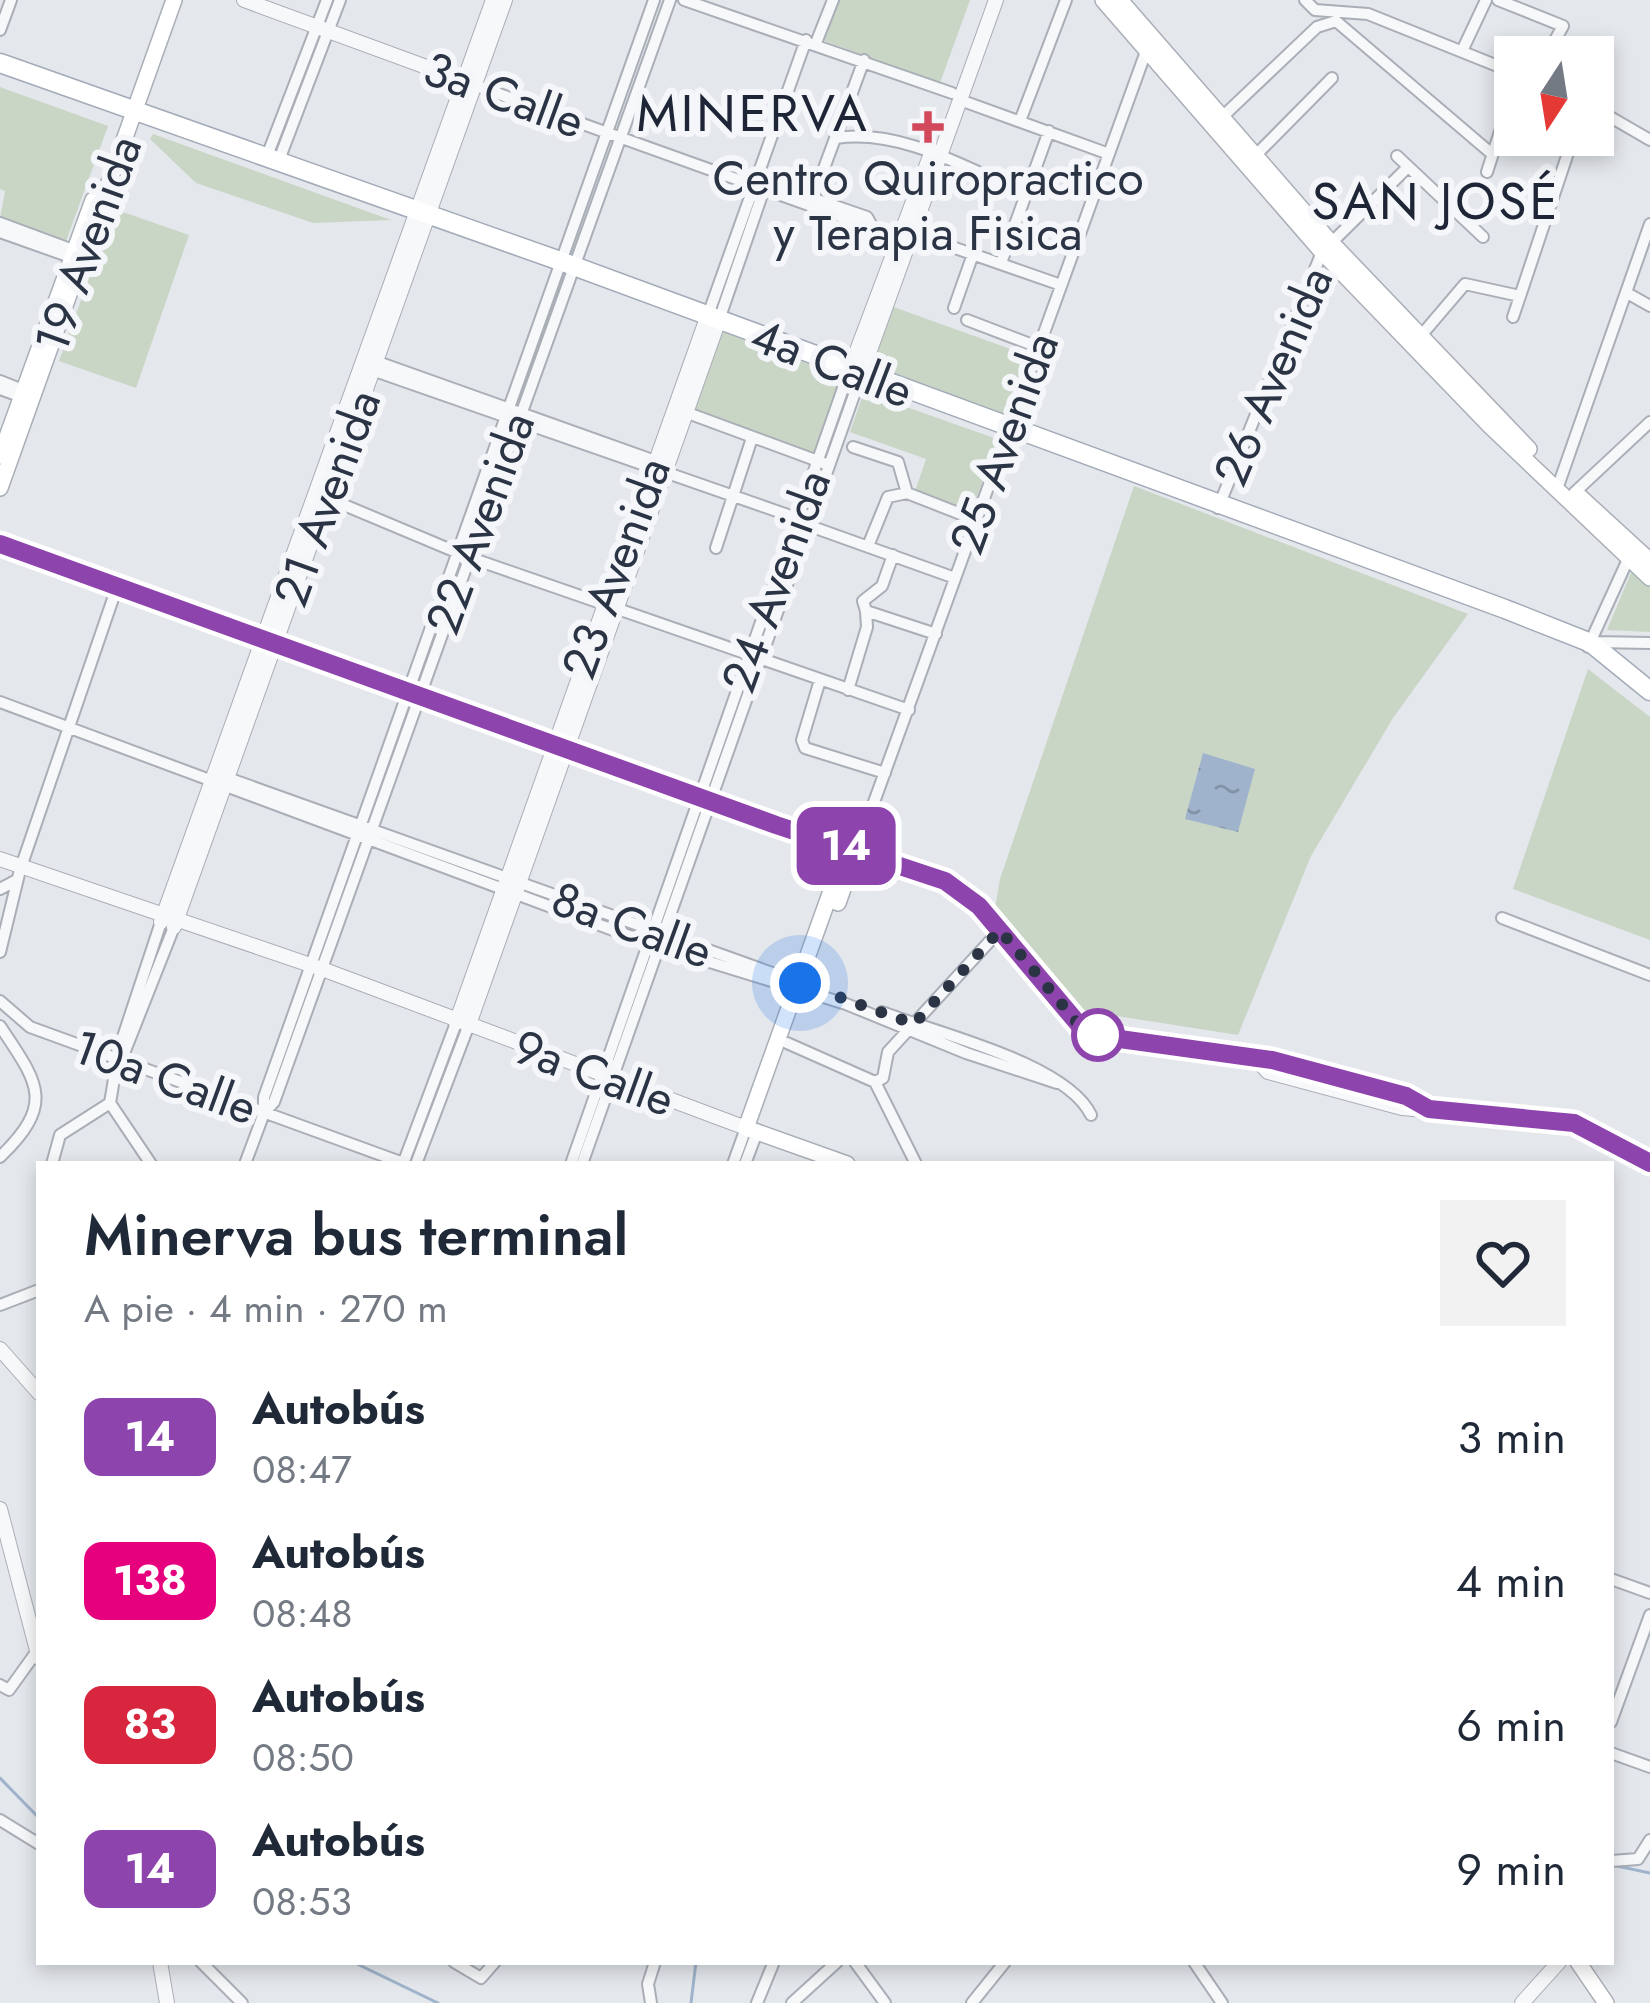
<!DOCTYPE html>
<html lang="es">
<head>
<meta charset="utf-8">
<style>
  body { margin:0; font-family:Jost,sans-serif; background:#f2f2f3; color:#1f2937; height:100vh; display:flex; flex-direction:column; font-size:45px; white-space:nowrap }
  * { box-sizing:border-box; margin:0 }
  p { font-size:39px; color:#747a83 }
  .icon { flex:none; width:66px; height:66px; fill:none; stroke:currentColor; stroke-width:2; stroke-linecap:round; stroke-linejoin:round }
  .map { position:relative; flex:1; overflow:hidden }
  .side { position:absolute; left:36px; top:1161px; width:1578px; height:804px; display:flex; flex-direction:column; background:#fff; border-radius:0px; box-shadow:0 6px 18px #0003 }
  .side>* { flex:none }
  .badge { padding:0 24px; border-radius:18px; font-size:42px; line-height:78px }
  .needle { width:78px; rotate:192deg }
  .tools { position:absolute; left:1494px; top:36px; display:grid; gap:24px }
  .tools a { display:grid; place-items:center; width:120px; height:120px; border-radius:0px; background:#fff; box-shadow:0 6px 18px #0003; font-size:60px }
  .you { position:absolute; width:60px; height:60px; margin:-30px; border:9px solid #fff; border-radius:50%; background:#1a73e8; box-shadow:0 0 0 18px #1a73e833 }
  .map>.badge { position:absolute; translate:-50% -50%; box-shadow:0 0 0 6px #fff }
  .round { display:grid; place-items:center; flex:none; width:126px; height:126px; border-radius:0px; background:#f2f2f3 }
  .overview { display:flex; align-items:center; justify-content:space-between; height:204px; padding:0 48px }
  h1 { font-size:57px; font-weight:600; line-height:90px }
  ul { padding:0; list-style:none }
  li { display:flex; align-items:center; gap:36px; height:144px; padding:0 48px }
  li div { flex:1 }
  li b { display:block; font-size:45px }
  li em { font-style:normal }
  li .badge { min-width:132px; font-weight:700; text-align:center }
  .map>svg:first-child { display:block }
  .green { fill:#c9d6c5 }
  .water { fill:url(#water-ripples) }
  .lines { fill:none; stroke-linecap:round; stroke-linejoin:round }
  .stream { stroke:#9fb4cc; stroke-width:3 }
  .minor-casing { stroke:#a9aeb7; stroke-width:14 }
  .tertiary-casing { stroke:#a9aeb7; stroke-width:16 }
  .secondary-casing { stroke:#a9aeb7; stroke-width:18 }
  .primary-casing { stroke:#a3abb8; stroke-width:21 }
  .minor { stroke:#f7f8fa; stroke-width:10 }
  .tertiary { stroke:#f7f8fa; stroke-width:14 }
  .secondary { stroke:#fff; stroke-width:15 }
  .primary { stroke:#fff; stroke-width:18 }
  .line-casing { stroke:#fff; stroke-width:27 }
  .line { stroke:#8e44ad; stroke-width:18 }
  .walk { stroke:#2b3445; stroke-width:12; stroke-dasharray:0 21.6 }
  .poi-dot { fill:#d1495b; stroke:#f4f6f9; stroke-width:4.5 }
  .stop-dot { fill:#fff; stroke:#8e44ad; stroke-width:6 }
  .labels { text-anchor:middle; dominant-baseline:central; stroke-width:12; stroke-linejoin:round; paint-order:stroke }
  .street-label { font-size:48px; fill:#2b3445; stroke:#f4f6f9 }
  .poi-label { font-size:48px; fill:#2b3445; stroke:#f4f6f9 }
  .neighbourhood-label { font-size:51px; letter-spacing:3px; fill:#1d2536; stroke:#f4f6f9 }
</style>
</head>
<body>
<div class="map">
<svg width="1650" height="2003" viewBox="0 0 1650 2003">
  <defs>
    <pattern id="water-ripples" width="26" height="14" patternUnits="userSpaceOnUse" patternTransform="scale(3)"><rect width="26" height="14" fill="#9fb4cc"/><path d="M2 4q2-2 4 0t4 0M15 11q2-2 4 0t4 0" fill="none" stroke="#8293a7"/></pattern>
  </defs>
  <rect width="100%" height="100%" fill="#e4e7ec"/>
  <!-- green -->
  <path class="green" d="M836,0H970L940,83L822,40Z
    M0,87L108,126L66,241L0,219L5,191L0,189Z
    M153,134L391,220L313,223L196,183L150,139Z
    M114,209L189,235L136,388L59,361Z
    M888,305L1027,355L1002,417L865,367Z
    M717,326L847,378L818,461L685,410Z
    M864,392L997,439L971,514L914,494L926,459L850,432Z
    M1134,486L1468,614L1393,718L1311,856L1238,1035L1085,1011L994,914L1000,879Z
    M1633,568L1650,584V632L1607,630Z
    M1588,669L1650,717V940L1513,889Z"/>
  <!-- water -->
  <path class="water" d="M1203,753L1255,769L1238,832L1185,819Z"/>
  <g class="lines">
    <!-- stream -->
    <path class="stream" d="M0,1778L39,1818
      M1617,1866L1650,1873
      M353,1962L438,2003
      M691,2003L696,1962"/>
    <!-- minor casing -->
    <g class="minor-casing">
      <path id="minor" d="M684,0L952,93
        M1305,0L1315,10L1368,14L1515,73
        M1498,0L1563,26L1554,42
        M0,30L11,0
        M816,43L833,0
        M1462,51L1486,0
        M474,85L898,237
        M960,100L1109,154
        M1593,107L1650,140
        M1020,121L1066,0
        M1218,121L1317,27L1336,21L1492,154
        M836,138C901,128 968,169 1026,194
        M267,156L327,0
        M1397,156L1483,237
        M1252,159L1332,78
        M279,160L340,0
        M1487,172L1515,85
        M813,198L864,60
        M0,223L81,253
        M0,232L76,259
        M912,233L1061,285
        M1001,263L1049,131
        M1627,293L1650,306
        M954,308L973,254
        M708,315L806,40
        M1513,317L1574,135
        M719,320L764,189L783,188L867,217L873,228
        M967,320L1038,347
        M1419,338L1465,284L1520,296
        M375,361L658,462
        M372,370L788,515
        M0,381L25,391
        M0,389L25,398
        M685,412L826,464
        M853,447L898,462L907,493L888,497L868,546
        M1557,489L1650,224
        M907,493L976,520
        M1574,493L1650,422
        M325,497L468,557L909,710
        M1218,508L1322,252L1408,167
        M807,525L955,578
        M716,548L752,438
        M866,611L863,601L882,586L893,555
        M1594,642L1650,643
        M1588,647L1630,555
        M820,680L802,740L805,748L885,773
        M848,690L867,627L866,611L936,634
        M0,702L648,943L846,1004L966,1053L1057,1083
        M222,776L803,984
        M857,849L1148,46
        M0,889L17,880
        M1502,918L1650,975
        M0,952L20,870L118,584
        M0,1001L30,1027L406,1164
        M882,1012C936,1033 1066,1063 1091,1115
        M0,1026C38,1083 56,1103 0,1157
        M787,1043L875,1082L916,1164
        M121,1061L174,927
        M875,1082L883,1078L888,1052L1000,930
        M110,1103L119,1049L161,922
        M110,1103L151,1164
        M264,1113L274,1102L670,0
        M52,1164L60,1135L110,1103
        M245,1164L264,1113V1097L654,0
        M403,1164L456,1023
        M416,1164L468,1027
        M571,1164L847,377
        M582,1164L859,381
        M733,1164L746,1128
        M745,1164L757,1132
        M0,1305L39,1290
        M1611,1579L1650,1593
        M0,1685L9,1690L37,1651
        M1611,1722L1650,1615
        M1611,1753L1650,1767
        M0,1820L39,1844
        M1611,1861L1638,1859L1650,1840
        M201,1962L242,2003
        M454,1962L481,1978L495,1962
        M855,1962L885,2003
        M1194,1962L1222,2003
        M651,2003L648,1984L655,1962
        M757,2003L773,1964
        M792,2003L837,1962
        M972,2003L1005,1962"/>
    </g>
    <!-- tertiary casing -->
    <g class="tertiary-casing">
      <path id="tertiary" d="M244,0L470,83
        M847,377L932,151
        M859,381L996,0
        M857,849L965,894L1080,1026L1098,1036L1272,1060L1406,1096L1429,1109
        M0,859L322,969L746,1128
        M161,922L493,0
        M174,927L505,0
        M456,1023L708,315
        M468,1027L719,320
        M1255,1058L1268,1072L1402,1108L1574,1123L1650,1163
        M0,1349L39,1393
        M0,1509L39,1658
        M160,1962L167,2003
        M1522,2003L1559,1962"/>
    </g>
    <!-- secondary casing -->
    <g class="secondary-casing">
      <path id="secondary" d="M1103,0L1322,252L1490,426L1650,578
        M1120,0L1327,238L1529,449
        M0,456L93,200
        M0,488L174,0
        M1577,494L1650,561
        M0,543L776,825L857,849
        M838,903L856,852
        M847,1164L746,1128L841,863L857,849
        M1578,1962L1606,2003"/>
    </g>
    <!-- primary casing -->
    <g class="primary-casing">
      <path id="primary" d="M0,63L563,262L1505,609L1591,643L1650,691"/>
    </g>
    <!-- minor -->
    <use href="#minor" class="minor"/>
    <!-- tertiary -->
    <use href="#tertiary" class="tertiary"/>
    <!-- secondary -->
    <use href="#secondary" class="secondary"/>
    <!-- primary -->
    <use href="#primary" class="primary"/>
  </g>
  <g class="lines">
    <!-- line casing -->
    <g class="line-casing">
      <path id="line" d="M0,544L776,825L945,881L979,906L1080,1026L1098,1036L1272,1060L1406,1096L1429,1109L1574,1123L1650,1163"/>
    </g>
    <!-- line -->
    <use href="#line" class="line"/>
    <!-- walk -->
    <path class="walk" d="M800,983L914,1024L1000,930L1080,1026L1098,1035"/>
  </g>
  <!-- markers -->
  <path class="poi-dot" d="M922 109h12v12h12v12h-12v12h-12v-12h-12v-12h12z"/>
  <circle class="stop-dot" cx="1098" cy="1035" r="24"/>
  <g class="labels">
    <!-- street labels -->
    <g class="street-label">
      <text transform="translate(504 95) rotate(20)">3a Calle</text>
      <text transform="translate(88 244) rotate(-70)">19 Avenida</text>
      <text transform="translate(832 363) rotate(21)">4a Calle</text>
      <text transform="translate(1273 376) rotate(-67)">26 Avenida</text>
      <text transform="translate(1004 443) rotate(-70)">25 Avenida</text>
      <text transform="translate(327 498) rotate(-70)">21 Avenida</text>
      <text transform="translate(480 523) rotate(-70)">22 Avenida</text>
      <text transform="translate(616 568) rotate(-70)">23 Avenida</text>
      <text transform="translate(776 581) rotate(-70)">24 Avenida</text>
      <text transform="translate(632 925) rotate(20)">8a Calle</text>
      <text transform="translate(594 1073) rotate(20)">9a Calle</text>
      <text transform="translate(165 1077) rotate(20)">10a Calle</text>
    </g>
    <!-- poi labels -->
    <g class="poi-label">
      <text x="928" y="178">Centro Quiropractico<tspan x="928" dy="55">y Terapia Fisica</tspan></text>
    </g>
    <!-- neighbourhood labels -->
    <g class="neighbourhood-label">
      <text x="753" y="113">MINERVA</text>
      <text x="1436" y="201">SAN JOSÉ</text>
    </g>
  </g>
</svg>
<div class="tools">
<a><svg class="needle" viewBox="-14 -14 28 28"><path d="M0-13l5 13h-10z" fill="#e53935"/><path d="M0 13l5-13h-10z" fill="#747a83"/></svg></a>
</div>
<div class="you" style="left:800px;top:983px"></div>
<b class="badge" style="left:846px;top:846px;background:#8e44ad;color:#fff">14</b>
<section class="side">
<div class="overview"><div><h1>Minerva bus terminal</h1><p>A pie · 4 min · 270 m</p></div><a class="round"><svg class="icon" aria-label="heart" viewBox="0 0 24 24"><path d="M12 20l-8-8c-3-5 5-10 8-4 3-6 11-1 8 4z"/></svg></a></div>
<ul>
<li><span class="badge" style="background:#8e44ad;color:#fff">14</span><div><b>Autobús</b><p>08:47</p></div><em>3 min</em></li>
<li><span class="badge" style="background:#e6007e;color:#fff">138</span><div><b>Autobús</b><p>08:48</p></div><em>4 min</em></li>
<li><span class="badge" style="background:#d7263d;color:#fff">83</span><div><b>Autobús</b><p>08:50</p></div><em>6 min</em></li>
<li><span class="badge" style="background:#8e44ad;color:#fff">14</span><div><b>Autobús</b><p>08:53</p></div><em>9 min</em></li>
</ul>
</section>
</div>
</body>
</html>
